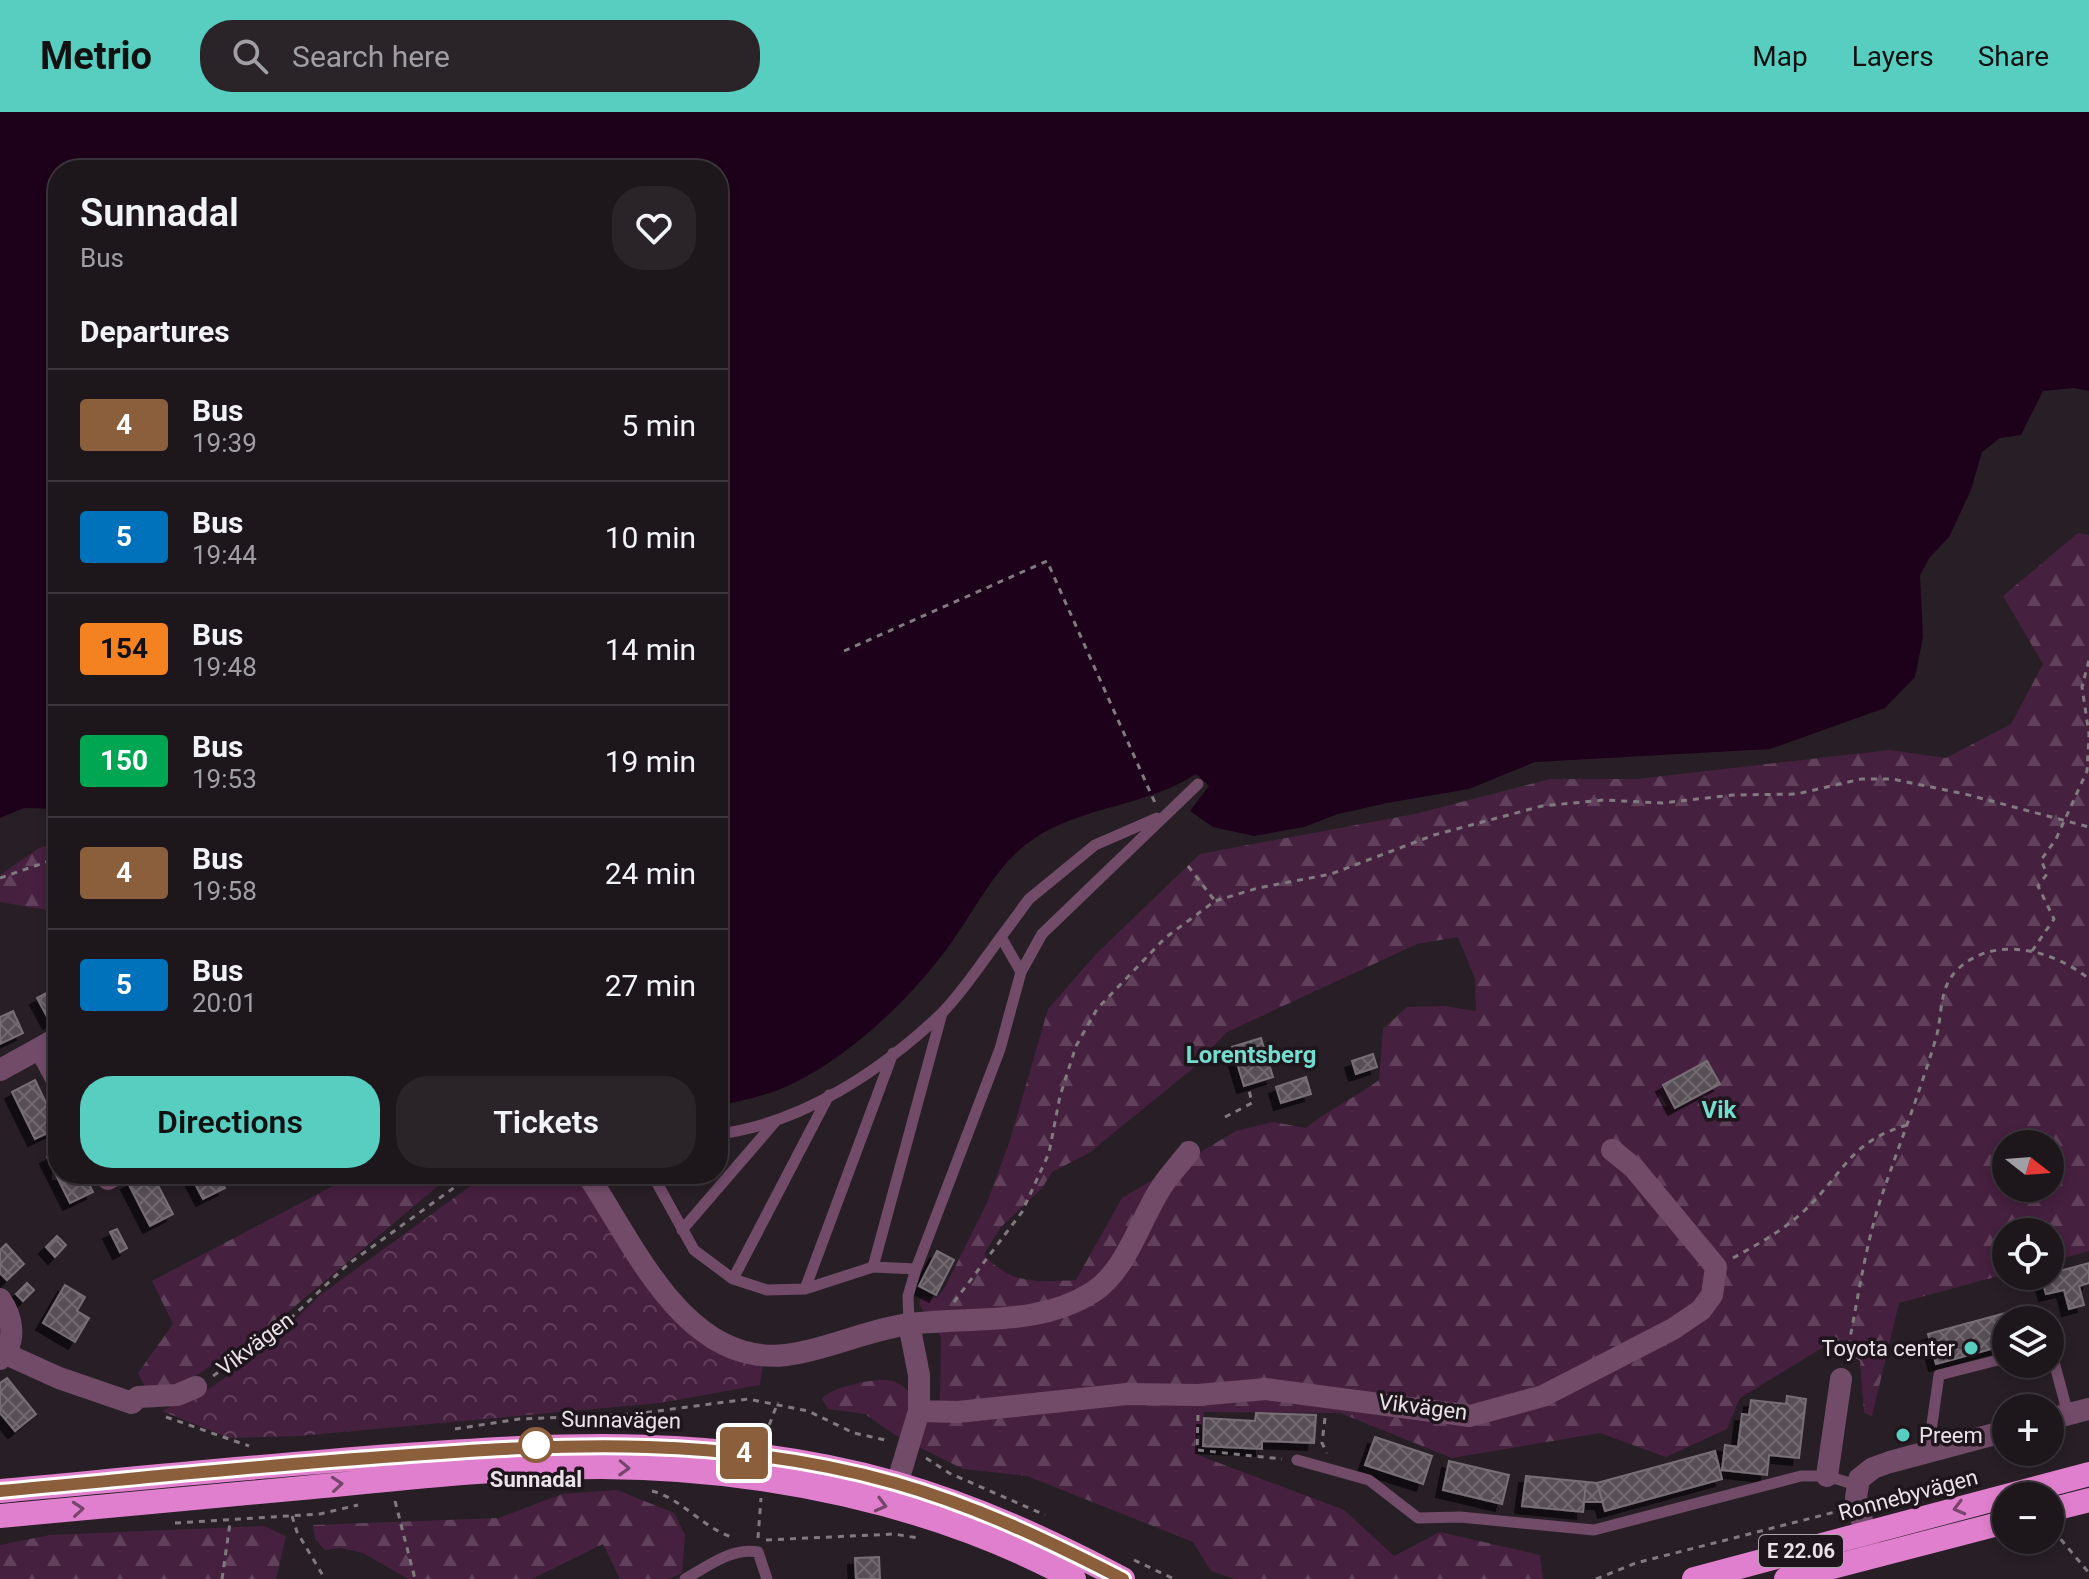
<!DOCTYPE html>
<html lang="en">
<head>
<meta charset="utf-8">
<style>
  body { margin:0; font-family:Roboto,sans-serif; background:#2a2429; color:#f1f3f6; height:100vh; display:flex; flex-direction:column; font-size:30px; white-space:nowrap }
  * { box-sizing:border-box; margin:0 }
  p { font-size:26px; color:#a09fa3 }
  .icon { flex:none; width:44px; height:44px; fill:none; stroke:currentColor; stroke-width:2; stroke-linecap:round; stroke-linejoin:round }
  .map { position:relative; flex:1; overflow:hidden }
  .details { position:absolute; left:48px; top:48px; width:680px; height:1024px; display:flex; flex-direction:column; background:#1d171c; border-radius:32px; box-shadow:0 4px 12px #0003,0 0 0 2px #3b363b }
  .details>* { flex:none }
  .badge { padding:0 16px; border-radius:6px; font-size:28px; line-height:52px }
  .needle { width:52px; rotate:107deg }
  .buttons { position:absolute; left:1992px; top:1018px; display:grid; gap:16px }
  .buttons a { display:grid; place-items:center; width:72px; height:72px; border-radius:50%; background:#1d171c; box-shadow:0 4px 12px #0003,0 0 0 2px #3b363b; font-size:40px }
  .map>.badge { position:absolute; translate:-50% -50%; box-shadow:0 0 0 4px #fff }
  h2 { padding:0 32px; font-size:30px; line-height:72px }
  .round { display:grid; place-items:center; flex:none; width:84px; height:84px; border-radius:32px; background:#2a2429 }
  .head { display:flex; align-items:center; justify-content:space-between; height:136px; padding:0 32px }
  h1 { font-size:38px; font-weight:600; line-height:60px }
  .button { display:flex; gap:16px; margin-top:auto; padding:16px 32px }
  .button a { flex:1; height:92px; border-radius:32px; background:#58cec0; color:#111; font-size:32px; font-weight:600; line-height:92px; text-align:center }
  .button a+a { background:#2a2429; color:#f1f3f6 }
  ul { padding:0; list-style:none }
  li { display:flex; align-items:center; gap:24px; height:112px; padding:0 32px; border-top:2px solid #3b363b }
  li div { flex:1 }
  li b { display:block; font-size:30px }
  li em { font-style:normal }
  li .badge { min-width:88px; font-weight:700; text-align:center }
  header { display:flex; align-items:center; gap:48px; box-sizing:border-box; height:112px; padding:0 40px; background:#58cec0; color:#111 }
  header strong { font-size:38px }
  nav { display:flex; gap:44px; margin-inline-start:auto; font-size:28px }
  .search { width:560px; height:72px; background:#2a2429; display:flex; align-items:center; gap:20px; box-sizing:border-box; padding:0 28px; border-radius:32px; color:#a09fa3; font-size:30px }
  .map>svg:first-child { display:block }
  .forest { fill:url(#forest-firs); fill-rule:evenodd }
  .park { fill:url(#park-crowns) }
  .water { fill:#1d0019 }
  .building { fill:url(#building-cross-hatch); stroke:#786e76; stroke-width:2; filter:url(#shadow) }
  .lines { fill:none; stroke-linecap:round; stroke-linejoin:round }
  .path { stroke:#817a7f; stroke-width:3; stroke-dasharray:6 6; stroke-linecap:butt }
  .lane { stroke:#724b69; stroke-width:11 }
  .street { stroke:#724b69; stroke-width:22 }
  .highway { stroke:#e07fcd; stroke-width:24 }
  .oneway { stroke:#75456c }
  .line-casing { stroke:#fff; stroke-width:18 }
  .line { stroke:#8b5e3c; stroke-width:12 }
  .poi-dot { fill:#58cec0; stroke:#1e161c; stroke-width:3 }
  .stop-dot { fill:#fff; stroke:#8b5e3c; stroke-width:4 }
  .labels { text-anchor:middle; dominant-baseline:central; stroke-width:7; stroke-linejoin:round; paint-order:stroke }
  .shield { fill:#1e161c; stroke:#aca6aa; stroke-width:2 }
  .shield-label { font-size:20px; font-weight:bold; fill:#e9e3e7 }
  .street-label { font-size:22px; fill:#e9e3e7; stroke:#1e161c }
  .poi-label { font-size:22px; fill:#e9e3e7; stroke:#1e161c; text-anchor:end }
  .stop-label { font-size:22px; font-weight:bold; fill:#e9e3e7; stroke:#1e161c }
  .neighbourhood-label { font-size:24px; font-weight:bold; fill:#73dcce; stroke:#1e161c }
</style>
</head>
<body>
<header>
<strong>Metrio</strong>
<div class="search"><svg class="icon" aria-label="search" viewBox="0 0 24 24"><circle cx="10" cy="10" r="6"/><path d="M15 15l6 6"/></svg>Search here</div>
<nav><a>Map</a><a>Layers</a><a>Share</a></nav>
</header>
<div class="map">
<svg width="2089" height="1467" viewBox="0 0 2089 1467">
  <defs>
    <pattern id="forest-firs" width="22" height="20" patternUnits="userSpaceOnUse" patternTransform="scale(2)"><rect width="22" height="20" fill="#46203f"/><path d="M5 1l3.5 6h-7zM16 11l3.5 6h-7z" fill="#61405b"/></pattern>
    <pattern id="park-crowns" width="20" height="18" patternUnits="userSpaceOnUse" patternTransform="scale(2)"><rect width="20" height="18" fill="#46203f"/><path d="M2 6a3 3 0 1 1 6 0M12 15a3 3 0 1 1 6 0" fill="none" stroke="#61405b"/></pattern>
    <pattern id="building-cross-hatch" width="8" height="8" patternUnits="userSpaceOnUse" patternTransform="scale(2)"><rect width="8" height="8" fill="#595057"/><path d="M0 0l8 8M0 8l8-8" fill="none" stroke="#71696f"/></pattern>
    <filter id="shadow"><feDropShadow dx="-7" dy="7" stdDeviation="0" flood-color="#0009"/></filter>
  </defs>
  <rect width="100%" height="100%" fill="#271f25"/>
  <!-- forest -->
  <path class="forest" d="M2078,421L2089,423V1139L2050,1150V1120H2006V1162L1899,1191L1872,1304L1864,1301L1860,1249L1830,1231L1740,1286L1727,1317L1666,1345L1600,1321L1452,1346L1340,1301L1204,1300L1198,1343L1344,1398L1394,1444L1440,1420L1540,1443L1543,1467H1235L1211,1459L1193,1430L1027,1364L963,1357L895,1323L865,1302L828,1297L822,1287C830,1275 878,1265 893,1269C899,1271 905,1276 910,1280L911,1293L940,1291L941,1225L919,1192L922,1184L936,1186L944,1177L987,1091L1010,1028L1048,897L1096,842L1200,742L1415,702L1550,667H1637L1890,638L1946,646L2011,612L2043,552L2003,484ZM1458,825L1475,867L1476,899L1444,894L1407,895L1383,917L1379,968C1355,986 1329,997 1306,1016L1273,1010L1236,1019L1122,1086L1076,1168C1039,1170 1009,1173 984,1142L1001,1115L1042,1076L1052,1060L1089,1041L1192,957L1227,920L1417,832ZM2006,1032H2050V1076H2006Z
    M58,731V797L53,799L0,790V763L39,736Z
    M356,1062H452L274,1212L188,1269L147,1279L138,1261L173,1212L152,1169Z
    M617,1378L674,1401L685,1423L682,1461L669,1467H620L603,1432L532,1467H408L363,1441L340,1436L325,1438L315,1427L313,1413L499,1406L562,1382Z
    M264,1414L286,1424L276,1467H0V1433L50,1423Z"/>
  <!-- park -->
  <path class="park" d="M487,1062H580L660,1187L763,1251L760,1273L660,1291L298,1324L230,1326L162,1299L209,1277L268,1235L319,1184Z"/>
  <!-- water -->
  <path class="water" d="M0,0H2089V279L2074,276L2043,279L2021,323L2000,326L1982,340L1971,378L1949,425L1930,445L1920,463L1923,525L1915,565L1885,596L1770,637L1535,650L1469,677L1387,691L1338,702L1304,715L1254,724L1213,715L1190,699L1209,674L1196,662C1139,699 1066,693 1015,742C990,766 972,802 951,831C912,886 846,949 783,976C762,985 740,989 718,994V58H58V697L24,696L0,706Z"/>
  <!-- building -->
  <path class="building" d="M58,875V905L50,910L37,886Z
    M13,899L23,921L0,932V905Z
    M1261,926L1273,965L1244,974L1232,935Z
    M1373,942L1377,955L1356,962L1352,949Z
    M1707,949L1720,972L1675,996L1663,973Z
    M1306,965L1311,982L1281,991L1276,975Z
    M35,968L58,1016L35,1027L12,980Z
    M58,1039V1062H84L93,1080L70,1091L47,1045Z
    M145,1062H152L173,1102L150,1114L128,1071Z
    M190,1062H218L225,1076L203,1087Z
    M117,1117L127,1136L120,1140L110,1120Z
    M57,1124L66,1133L55,1145L46,1135Z
    M6,1132L24,1152L7,1168L0,1161V1138Z
    M937,1139L954,1148L936,1183L919,1174Z
    M2089,1151V1171L2079,1174L2084,1193L2069,1197L2064,1178L2046,1182L2041,1164Z
    M27,1171L34,1178L23,1189L16,1182Z
    M65,1173L85,1185L77,1199L89,1206L75,1230L43,1211Z
    M2013,1199L2016,1208H2006V1233L1936,1252L1928,1222Z
    M7,1266L36,1302L15,1319L0,1301V1271Z
    M1787,1284L1806,1287L1799,1346L1769,1343L1767,1363L1722,1358L1725,1333L1738,1335L1742,1302L1749,1303L1751,1288L1786,1292Z
    M1256,1301L1316,1303L1314,1331L1262,1329V1337L1203,1334L1204,1306L1255,1309Z
    M1375,1325L1432,1344L1423,1372L1365,1353Z
    M1715,1339L1722,1367L1605,1399L1597,1371Z
    M1449,1349L1509,1363L1502,1392L1443,1378Z
    M1526,1364L1586,1370L1583,1400L1522,1394Z
    M1586,1370L1597,1371L1603,1390H1584Z
    M879,1445L880,1467H856L855,1446Z"/>
  <g class="lines">
    <!-- path -->
    <path class="path" d="M844,539L1047,449L1156,693
      M1188,754L1215,789
      M0,766L58,746
      M2032,839L2054,807L2038,774L2047,762L2041,748L2056,727L2087,659L2089,622L2082,575L2089,548
      M1225,1005L1252,991L1249,978
      M1733,1146C1758,1132 1784,1118 1805,1098C1845,1060 1849,1030 1907,1013
      M954,1190L1022,1100L1049,1041L1060,984L1076,934L1097,897L1165,826L1215,789L1258,776L1331,762L1434,723L1542,694L1604,688L1662,691L1733,683L1797,682L1861,667H1892L1965,682L2089,715
      M1846,1246C1857,1194 1864,1138 1881,1086C1899,1033 1920,980 1936,926C1943,902 1938,877 1957,858C1993,822 2054,838 2089,867
      M213,1264L274,1222L347,1153L473,1062
      M1198,1303L1197,1338L1282,1347
      M166,1305L249,1334
      M1325,1306L1322,1331L1327,1341
      M455,1317L519,1307L635,1302L748,1287L808,1299L854,1321L890,1329
      M765,1324L778,1290
      M926,1346L949,1361L1045,1403
      M652,1379C683,1387 703,1417 735,1426
      M395,1389L415,1467
      M1878,1391L1902,1389
      M292,1404L297,1420L325,1467
      M175,1411L320,1402L358,1393
      M2053,1418L2089,1461
      M758,1426L761,1386
      M766,1428L894,1422L918,1426
      M1134,1448L1174,1467
      M222,1467L230,1411
      M1596,1467L1636,1451L1839,1399"/>
    <!-- lane -->
    <path class="lane" d="M1001,825L1029,787L1095,733L1157,706
      M1021,860L1042,822L1198,672
      M718,1022C801,1012 881,959 941,902C963,880 982,850 1001,825L1021,860L1000,937L916,1157L908,1184L909,1212
      M652,1062L694,1138L733,1167L767,1178L805,1177L873,1155L916,1157
      M682,1118L775,1010
      M873,1155L942,901
      M733,1167L829,983
      M805,1177L893,941
      M2050,1235L2068,1302
      M1928,1340L1939,1263L2006,1246
      M1297,1348L1369,1368L1418,1406L1460,1405L1594,1418L1801,1364H1827L1856,1373
      M685,1467C707,1455 732,1435 758,1440L767,1467"/>
    <!-- street -->
    <path class="street" d="M40,936L58,970
      M0,958L58,926
      M106,1062L108,1067L117,1062
      M587,1062C634,1132 685,1255 786,1243C828,1238 868,1217 910,1212C972,1204 1038,1215 1093,1180C1125,1160 1140,1109 1159,1079C1167,1065 1179,1053 1189,1040
      M0,1187C13,1205 17,1230 0,1247
      M909,1212L919,1263V1299L958,1300L1127,1282L1198,1283L1266,1277L1470,1304L1543,1284L1673,1217L1701,1198L1712,1183L1716,1155L1634,1056L1612,1038
      M6,1242L59,1266L132,1291L138,1285L177,1283L196,1275
      M2050,1307L2089,1297
      M1827,1364L1841,1267
      M897,1372L919,1299
      M1869,1436L1856,1385L1859,1367L1873,1356L1890,1350L2006,1319"/>
    <!-- highway -->
    <path class="highway" d="M0,1379C130,1367 261,1354 391,1344C566,1331 723,1323 895,1371C975,1394 1049,1428 1123,1467
      M2050,1398L2089,1388
      M0,1404C104,1394 209,1385 313,1375C408,1366 506,1355 602,1355C762,1356 932,1390 1074,1467
      M1694,1467L2089,1362
      M1786,1467L2006,1410"/>
  </g>
  <!-- one-way arrows -->
  <defs><path id="oneway-chevron" d="M-2-3.5L2.5 0L-2 3.5" fill="none" stroke-width="1.6" stroke-linecap="round" stroke-linejoin="round" transform="scale(2)"/></defs>
  <g class="oneway">
    <use href="#oneway-chevron" transform="translate(624 1356) rotate(2)"/>
    <use href="#oneway-chevron" transform="translate(337 1372) rotate(-5)"/>
    <use href="#oneway-chevron" transform="translate(881 1393) rotate(15)"/>
    <use href="#oneway-chevron" transform="translate(1959 1396) rotate(165)"/>
    <use href="#oneway-chevron" transform="translate(78 1397) rotate(-5)"/>
  </g>
  <g class="lines">
    <!-- line casing -->
    <g class="line-casing">
      <path id="line" d="M0,1379C132,1367 265,1353 397,1344C568,1331 728,1324 895,1371C976,1394 1049,1429 1123,1467"/>
    </g>
    <!-- line -->
    <use href="#line" class="line"/>
  </g>
  <!-- markers -->
  <g class="poi-dot">
    <circle cx="1971" cy="1236" r="8"/>
    <circle cx="1903" cy="1323" r="8"/>
  </g>
  <circle class="stop-dot" cx="536" cy="1333" r="16"/>
  <g class="labels">
    <!-- shield labels -->
    <rect class="shield" x="1759" y="1423" width="84" height="32" rx="6"/>
    <g class="shield-label">
      <text x="1801" y="1439">E 22.06</text>
    </g>
    <!-- street labels -->
    <g class="street-label">
      <text transform="translate(255 1232) rotate(-37)">Vikvägen</text>
      <text transform="translate(1423 1295) rotate(7)">Vikvägen</text>
      <text transform="translate(621 1308) rotate(1)">Sunnavägen</text>
      <text transform="translate(1908 1383) rotate(-15)">Ronnebyvägen</text>
    </g>
    <!-- poi labels -->
    <g class="poi-label">
      <text x="1955" y="1236">Toyota center</text>
      <text x="1919" y="1323" text-anchor="start">Preem</text>
    </g>
    <!-- stop labels -->
    <g class="stop-label">
      <text x="536" y="1367">Sunnadal</text>
    </g>
    <!-- neighbourhood labels -->
    <g class="neighbourhood-label">
      <text x="1251" y="943">Lorentsberg</text>
      <text x="1719" y="998">Vik</text>
    </g>
  </g>
</svg>
<div class="buttons">
<a><svg class="needle" viewBox="-14 -14 28 28"><path d="M0-13l5 13h-10z" fill="#e53935"/><path d="M0 13l5-13h-10z" fill="#a09fa3"/></svg></a>
<a><svg class="icon" aria-label="locate" viewBox="0 0 24 24"><circle cx="12" cy="12" r="6"/><path d="M12 2v4M12 18v4M2 12h4M18 12h4"/></svg></a>
<a><svg class="icon" aria-label="layers" viewBox="0 0 24 24"><path d="M12 4l9 5-9 5-9-5zM3 14l9 5 9-5"/></svg></a>
<a>+</a>
<a>−</a>
</div>
<b class="badge" style="left:744px;top:1341px;background:#8b5e3c;color:#fff">4</b>
<section class="details">
<div class="head"><div><h1>Sunnadal</h1><p>Bus</p></div><a class="round"><svg class="icon" aria-label="heart" viewBox="0 0 24 24"><path d="M12 20l-8-8c-3-5 5-10 8-4 3-6 11-1 8 4z"/></svg></a></div>
<h2>Departures</h2>
<ul>
<li><span class="badge" style="background:#8b5e3c;color:#fff">4</span><div><b>Bus</b><p>19:39</p></div><em>5 min</em></li>
<li><span class="badge" style="background:#0072bc;color:#fff">5</span><div><b>Bus</b><p>19:44</p></div><em>10 min</em></li>
<li><span class="badge" style="background:#f58220;color:#111">154</span><div><b>Bus</b><p>19:48</p></div><em>14 min</em></li>
<li><span class="badge" style="background:#00a651;color:#fff">150</span><div><b>Bus</b><p>19:53</p></div><em>19 min</em></li>
<li><span class="badge" style="background:#8b5e3c;color:#fff">4</span><div><b>Bus</b><p>19:58</p></div><em>24 min</em></li>
<li><span class="badge" style="background:#0072bc;color:#fff">5</span><div><b>Bus</b><p>20:01</p></div><em>27 min</em></li>
</ul>
<div class="button"><a>Directions</a><a>Tickets</a></div>
</section>
</div>
</body>
</html>
